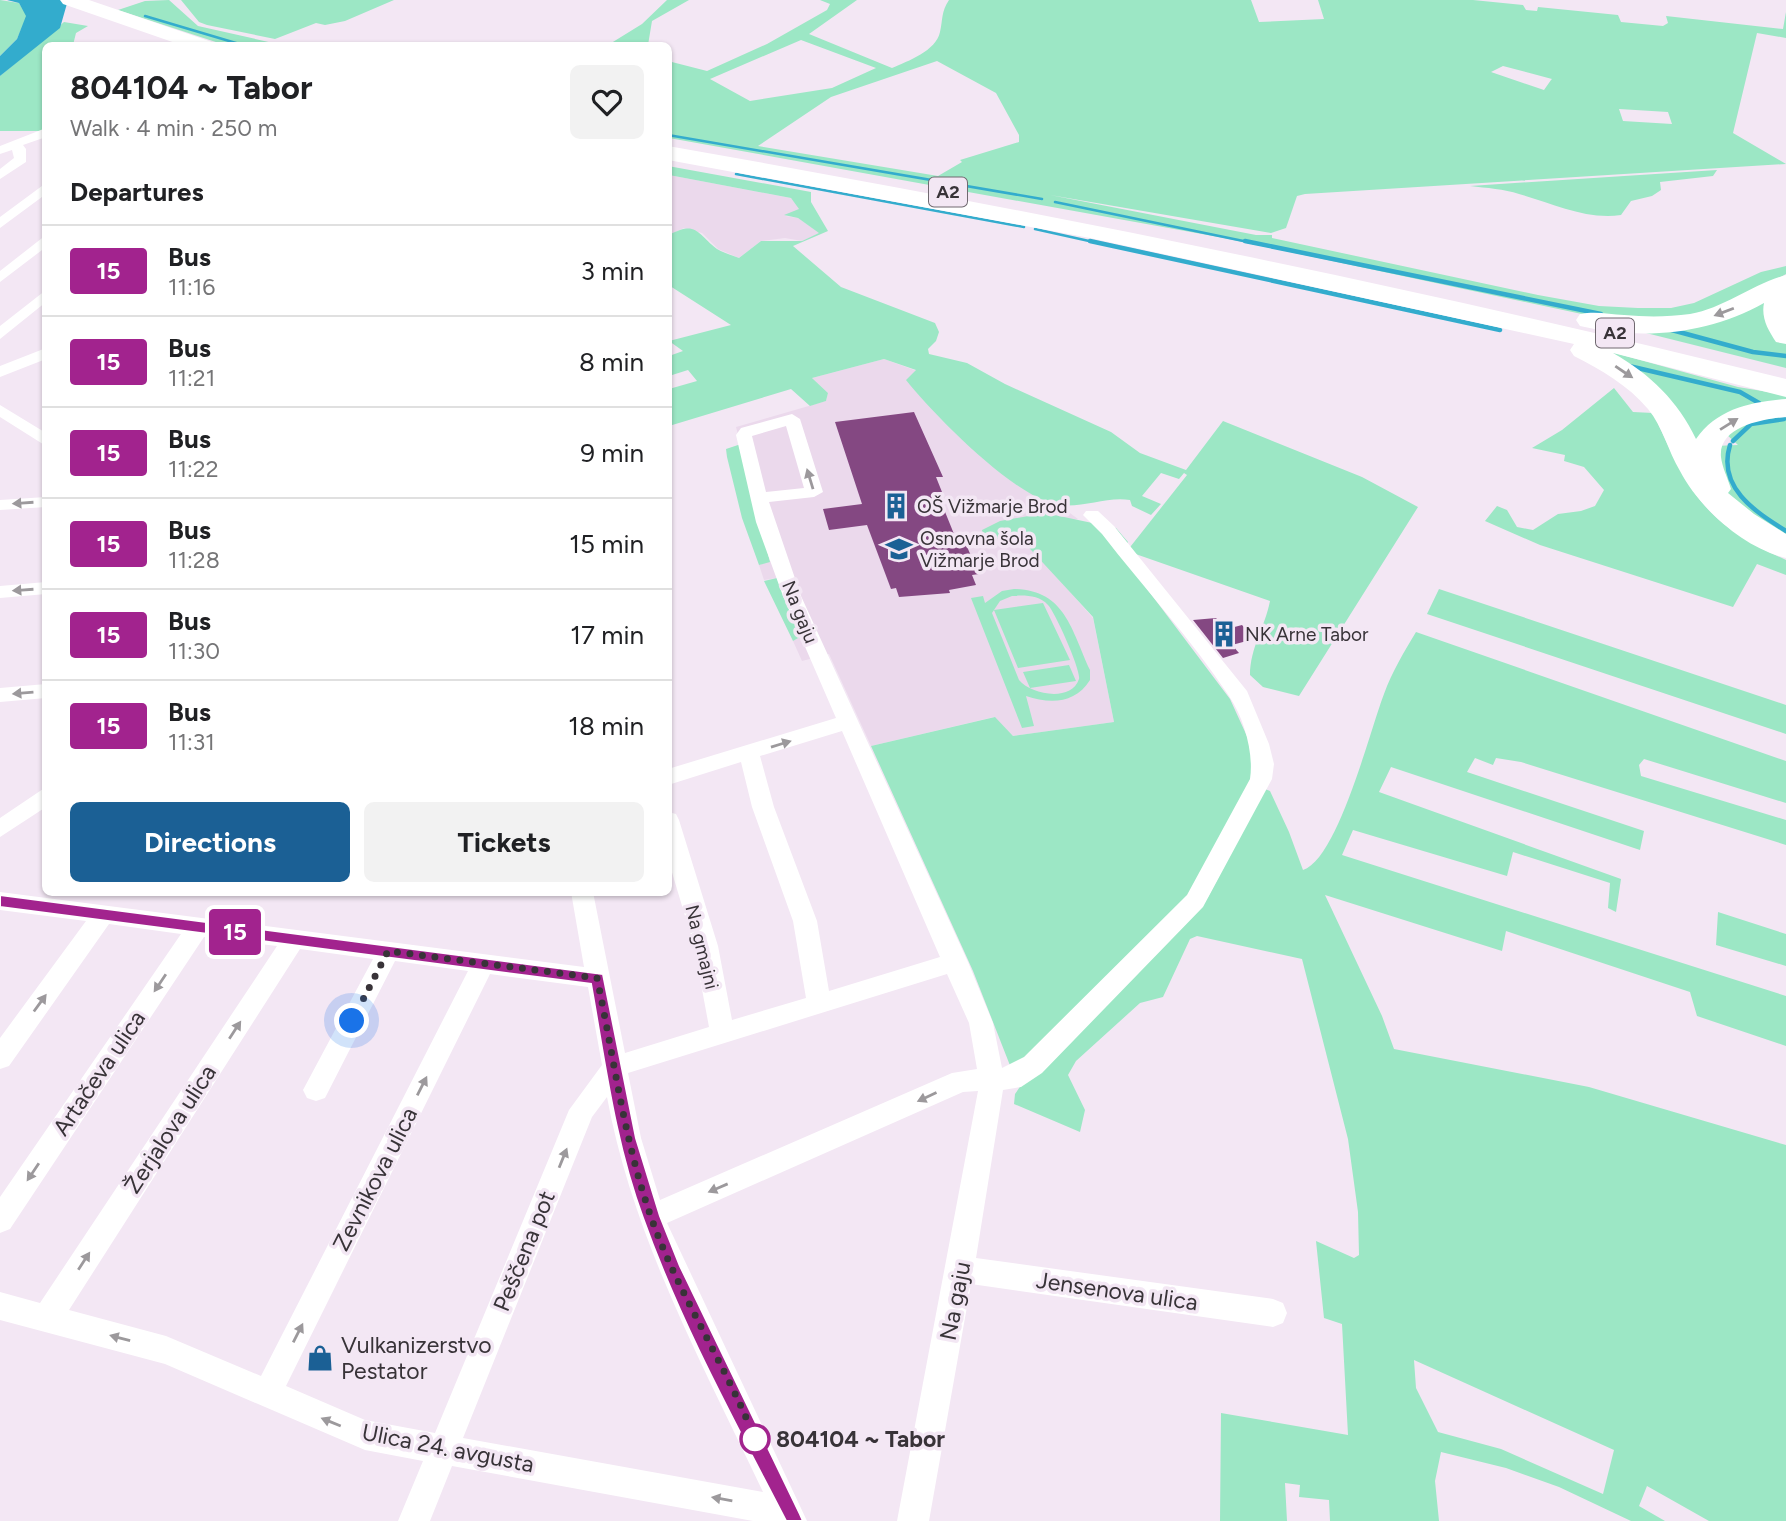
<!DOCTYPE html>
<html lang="en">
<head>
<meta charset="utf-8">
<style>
  body { margin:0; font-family:Figtree,sans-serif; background:#f2f2f2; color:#202124; height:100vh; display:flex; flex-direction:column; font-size:26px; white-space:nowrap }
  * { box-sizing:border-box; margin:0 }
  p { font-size:23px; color:#757577 }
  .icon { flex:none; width:38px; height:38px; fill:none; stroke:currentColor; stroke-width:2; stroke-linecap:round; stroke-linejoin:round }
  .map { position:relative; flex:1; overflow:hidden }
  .details { position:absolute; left:42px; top:42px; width:630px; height:854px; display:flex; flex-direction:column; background:#fff; border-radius:10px; box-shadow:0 2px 5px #0004 }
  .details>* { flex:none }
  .badge { padding:0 14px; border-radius:5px; font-size:24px; line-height:46px }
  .you { position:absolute; width:35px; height:35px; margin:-18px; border:5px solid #fff; border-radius:50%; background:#1a73e8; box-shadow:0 0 0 10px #1a73e833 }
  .map>.badge { position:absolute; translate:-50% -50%; box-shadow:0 0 0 4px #fff }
  h2 { padding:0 28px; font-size:26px; line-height:63px }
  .round { display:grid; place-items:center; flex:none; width:74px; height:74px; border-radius:10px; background:#f2f2f2 }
  .summary { display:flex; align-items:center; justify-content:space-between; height:119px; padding:0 28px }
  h1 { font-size:33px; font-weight:700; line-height:52px }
  .action { display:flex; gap:14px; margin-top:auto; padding:14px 28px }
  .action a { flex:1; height:80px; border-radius:10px; background:#1b6095; color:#fff; font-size:28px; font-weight:700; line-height:80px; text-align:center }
  .action a+a { background:#f2f2f2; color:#202124 }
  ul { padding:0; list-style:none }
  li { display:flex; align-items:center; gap:21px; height:91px; padding:0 28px; border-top:2px solid #e0e0e0 }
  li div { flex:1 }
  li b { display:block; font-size:26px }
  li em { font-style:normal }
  li .badge { min-width:77px; font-weight:700; text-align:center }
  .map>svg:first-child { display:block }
  .built { fill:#ebd9ec }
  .green { fill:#9ce7c5; fill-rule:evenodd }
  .water { fill:#33accd }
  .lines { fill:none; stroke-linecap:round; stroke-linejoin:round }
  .stream-far1 { stroke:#33accd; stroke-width:2.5 }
  .stream { stroke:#33accd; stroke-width:4.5 }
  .building { fill:#844882 }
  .street { fill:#fff; fill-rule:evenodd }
  .highway { fill:#fff; fill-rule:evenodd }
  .oneway { fill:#9c999c }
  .line { fill:#a2238e; stroke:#fff; stroke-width:2 }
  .walk { stroke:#383338; stroke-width:7; stroke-dasharray:0 12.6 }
  .stop-dot { fill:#fff; stroke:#a2238e; stroke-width:3.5 }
  .labels { text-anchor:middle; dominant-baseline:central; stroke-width:7; stroke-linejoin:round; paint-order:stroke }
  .shield { fill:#f3e7f4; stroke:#706970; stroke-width:2 }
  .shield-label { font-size:18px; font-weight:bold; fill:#383338 }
  .poi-label { font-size:19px; fill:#383338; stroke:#f3e7f4; text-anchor:start }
  .street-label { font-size:19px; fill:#383338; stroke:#f3e7f4 }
  .near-street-label { font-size:23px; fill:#383338; stroke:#f3e7f4 }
  .near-poi-label { font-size:23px; fill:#383338; stroke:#f3e7f4; text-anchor:start }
  .near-stop-label { font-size:23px; font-weight:bold; fill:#383338; stroke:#f3e7f4; text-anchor:start }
</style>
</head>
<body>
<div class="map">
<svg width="1786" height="1521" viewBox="0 0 1786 1521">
  <rect width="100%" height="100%" fill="#f3e7f4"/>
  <!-- built -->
  <path class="built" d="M669,175L791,198L800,209L785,216L798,218L820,233L802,241L785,238L761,241L739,258L718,249L702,233L684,228L669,235Z
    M884,359L917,371L994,457L1078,519L1018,533L1093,618L1114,722L1013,736L994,717L871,746L829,654L802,661L793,641L800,637L777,578L764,580L759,565L770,561L736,427L826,401L828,393L812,378Z"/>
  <!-- green -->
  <path class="green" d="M0,0L19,3L27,16L17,39L0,56Z
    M169,0L198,26L282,45H225L118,10L145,1Z
    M181,0H394L345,21L325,25L316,23L275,39L207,25L199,22Z
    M667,0H689L652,21L648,45H608L642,24Z
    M820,0H857L809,34L892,68C908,61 936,51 940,32C943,19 941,12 949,0H1251L1259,22L1324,19L1318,0H1473L1523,5L1526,10L1537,11L1538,7L1618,15L1621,22L1663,26L1668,23L1666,16L1783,29L1786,12V38L1757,33L1733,133L1786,164L1305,194L1297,196L1286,228L1271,233L1050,195L1256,235H1272V238L1538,295L1599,306L1638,308H1671L1694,303L1761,272L1786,266V274L1747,296L1688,317H1596L1224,238L669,138L668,61L707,71L767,44L827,10L830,4ZM801,40L876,68L832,88L750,101L710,79ZM937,61L996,93L1019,135V142L960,160L962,162L938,176L758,146L831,97ZM1503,66L1552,79L1551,80L1544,90L1491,72ZM1619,109L1668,112L1672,124L1623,121Z
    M64,22L88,26L76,33L73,45L46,46L45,131H0V76Z
    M668,166L811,192V202L828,231L793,246L841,287L935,323L939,332L936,341L928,349L929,354L967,363L1005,384L1111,432L1140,453L1186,470L1223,421L1362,477L1418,507L1299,696L1263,687L1250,675C1250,648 1265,627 1270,601L1127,551L1187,475L1184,473L1179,479L1161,473L1142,496L1161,504L1151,515L1132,506L1130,500C1108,496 1083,508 1060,505C1018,501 933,414 906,380L916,370L884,359L812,378L828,393L826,401L810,406L791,389L669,426V389L697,381L688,370L669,376V356L683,351L669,341L731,325L670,286L669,235C697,220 697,234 717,249C723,253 732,255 739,258L761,241H802L819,233L798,218L784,215L799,209L791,198L669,175Z
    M1717,170L1713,176L1660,182L1661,190L1652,196L1631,201L1621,215C1585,220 1552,203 1519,194C1504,189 1487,188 1470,186Z
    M1765,297L1786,341V368L1630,329L1664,327Z
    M1593,347L1738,387L1786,395V404L1698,446Z
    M1614,388L1633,412L1653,413C1690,493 1702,522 1786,560V575L1757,564L1733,607L1540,545L1485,521L1497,506L1507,510L1517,527L1533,530L1558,514L1581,511L1595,506L1604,490L1584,467L1564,461L1565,455L1532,448L1562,430Z
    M1786,412V539L1726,493L1715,446L1738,445L1726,434L1727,430Z
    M741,444L770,562L759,565L742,518L727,457L726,449Z
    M1045,513L1116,528L1128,542L1120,553L1230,699L1251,745L1255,778L1192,896L1037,1055L1011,1068L973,971L871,746L995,717L1013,736L1114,722L1093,617L1020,538L995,539L983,535L982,530L1000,521Z
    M777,578L799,631L800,637L793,641L764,581Z
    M1014,589C1065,590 1071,629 1090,670V680C1075,704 1050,704 1026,696L1034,726L1022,728L971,598L983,596L985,603L1002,591ZM1012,596C1024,595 1039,595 1048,605C1055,612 1081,670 1079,679C1071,703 1030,694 1019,680L992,613L1000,601Z
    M1439,589L1786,705V734L1427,614Z
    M1043,603L1070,660L1018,668L994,610Z
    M1416,632L1786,761V803L1644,759L1639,765L1641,776L1786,820V845L1521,762L1496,758L1493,765L1475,758L1467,772L1644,831L1640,850L1391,767L1379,792L1621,879L1616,912L1608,908L1610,883L1513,852L1507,876L1353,830L1342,855L1786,996V1046L1697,1016L1690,992L1506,931L1502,951L1325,895L1382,1016L1394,1049L1589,1087L1786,1145V1521H1709L1647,1486L1639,1506L1665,1521H1631L1559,1487L1506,1468L1441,1452L1435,1481L1439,1521H1330L1329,1500L1299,1497L1300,1485L1285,1483L1287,1521H1220L1221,1413L1348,1435L1342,1324L1324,1318L1316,1241L1354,1258L1359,1255L1358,1212L1348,1139L1302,959L1197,936L1190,939L1163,997L1140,1003L1076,1061L1068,1075L1085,1110L1080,1132L1014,1104L1015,1094L1024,1081L1208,897L1265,789L1270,791L1289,832L1303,870C1338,859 1370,730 1384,694C1392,672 1404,652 1416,632ZM1414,1360L1614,1450L1603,1494L1501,1449L1438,1432L1416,1388Z
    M1069,665L1076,681L1030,688L1023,672Z
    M1718,912L1786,934V966L1716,945Z"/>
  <!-- water -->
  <path class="water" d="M7,0H68L60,28L0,76V56L17,39L26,16L19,3Z"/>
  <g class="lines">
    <!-- stream-far1 -->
    <path class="stream-far1" d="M145,16L246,46
      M668,135L1042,199
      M736,174L1024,227
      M1055,202L1253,243
      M1035,229L1098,243"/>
    <!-- stream -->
    <path class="stream" d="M1090,241L1500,330
      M1245,241L1601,314
      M1668,329L1753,352L1786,356
      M1629,366L1740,392L1759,403
      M1733,441L1751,424L1784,419
      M1730,445C1717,487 1754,511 1786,531"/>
  </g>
  <!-- building -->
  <path class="building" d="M914,412L943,477H936L942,492H937L954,534L961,533L979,574L972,575L976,585L949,590L950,593L899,597L896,588L891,589L867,525L829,530L823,509L862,504L835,422Z
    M1216,618L1227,629L1242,625L1254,639L1232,645L1239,653L1223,658L1193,620Z"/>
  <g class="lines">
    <!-- street -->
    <path class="street" d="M46,128V137L23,145L26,149V162L0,179V169L14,158L12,150L0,154V146Z
      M46,183V194L0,228V217Z
      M46,235V247L0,282V271Z
      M46,290V302L0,339V326Z
      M46,348V359L0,377V366Z
      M0,405L46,433V446L0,417Z
      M792,414L800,419L823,492L814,497L769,502L801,596L968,962L993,1023L1002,1068L1024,1057L1187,895L1250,779C1254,753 1244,718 1229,696C1192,640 1143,587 1102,534L1083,515L1086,511H1098L1114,526L1247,691L1269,744L1274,764L1272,779L1203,907L1042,1073L1021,1087L1003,1090L976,1258L1273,1299L1283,1303L1287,1313L1283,1323L1273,1327L971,1284L929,1521H897L978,1091L963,1092L667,1223L807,1521H753L452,1466L430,1521H398L423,1461L365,1450L165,1364L0,1320V1292L40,1303L277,946L204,937L10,1229L0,1233V1197L181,934L109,924L9,1066L0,1069V1038L86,921L0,910V892L584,967L571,892H593L625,1053L709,1027L694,946L668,859V812L676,814L679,820L718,946L732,1020L806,998L793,921L752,807L741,762L668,785V769L836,718L783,596L756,522L736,435L741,428ZM786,426L804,488L766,492L752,436ZM842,731L940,957L829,991L817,921L774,807L760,756ZM300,949L373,959L303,1090L307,1098L316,1101L325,1098L395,961L468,971L261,1376L166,1336L69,1310ZM490,974L588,987L602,1065L569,1110L435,1433L365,1420L286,1386ZM947,974L969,1023L977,1069L952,1073L660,1200L641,1138L628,1073ZM607,1097C633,1238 702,1363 763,1492L463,1438L592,1117Z
      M46,497V507L0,510V500Z
      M46,582V594L0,598V586Z
      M46,684V698L0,702V688Z
      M46,787V807L0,837V818Z"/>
    <!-- highway -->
    <path class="highway" d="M60,0H89L212,42L215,46H184L63,4Z
      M668,146C1044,212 1416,287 1786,379V397L1613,353C1650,374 1678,401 1696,439C1717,409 1750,402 1786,399V417C1764,419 1718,426 1721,457C1722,467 1728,479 1731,489L1728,493L1754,514L1786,534V558C1744,548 1700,509 1680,471C1668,451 1663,427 1648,409C1628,385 1601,370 1574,356L1570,350L1574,344L1090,238L668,160Z
      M1786,275V344L1776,342C1768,330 1761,318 1764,303C1709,334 1642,341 1580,326L1576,320L1580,314C1595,311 1609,314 1624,315C1646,317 1668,317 1690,314C1725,308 1752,284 1786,275Z"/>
  </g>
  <!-- one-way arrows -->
  <defs><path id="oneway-solid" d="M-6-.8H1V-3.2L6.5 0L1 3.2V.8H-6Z" transform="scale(1.75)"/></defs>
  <g class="oneway">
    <use href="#oneway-solid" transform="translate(1724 312) rotate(159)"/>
    <use href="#oneway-solid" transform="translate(1624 372) rotate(34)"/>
    <use href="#oneway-solid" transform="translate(1729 424) rotate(-32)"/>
    <use href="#oneway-solid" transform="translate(810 479) rotate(-107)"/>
    <use href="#oneway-solid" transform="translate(23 503) rotate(176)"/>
    <use href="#oneway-solid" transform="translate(23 590) rotate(176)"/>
    <use href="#oneway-solid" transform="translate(23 693) rotate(175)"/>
    <use href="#oneway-solid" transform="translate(781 744) rotate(-17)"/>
    <use href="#oneway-solid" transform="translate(160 983) rotate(124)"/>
    <use href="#oneway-solid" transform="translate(40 1003) rotate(-54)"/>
    <use href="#oneway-solid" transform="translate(235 1030) rotate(-57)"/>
    <use href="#oneway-solid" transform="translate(422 1086) rotate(-63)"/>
    <use href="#oneway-solid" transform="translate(927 1097) rotate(155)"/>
    <use href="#oneway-solid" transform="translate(563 1158) rotate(-68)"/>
    <use href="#oneway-solid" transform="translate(33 1172) rotate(124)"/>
    <use href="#oneway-solid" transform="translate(718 1188) rotate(157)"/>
    <use href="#oneway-solid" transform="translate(84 1261) rotate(-57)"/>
    <use href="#oneway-solid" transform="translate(298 1333) rotate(-63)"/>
    <use href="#oneway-solid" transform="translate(120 1338) rotate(-165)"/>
    <use href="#oneway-solid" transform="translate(331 1422) rotate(-158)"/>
    <use href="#oneway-solid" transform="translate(722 1499) rotate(-170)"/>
  </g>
  <!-- line -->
  <path class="line" d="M0,895L603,974L636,1138L660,1216L680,1266L800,1514L803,1521H786C737,1426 681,1325 643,1218C615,1143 605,1062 591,984L0,907Z"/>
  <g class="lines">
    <!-- walk -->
    <path class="walk" d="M352,1021L388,951L597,978C614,1058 624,1140 651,1217C678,1294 725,1363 755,1439"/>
  </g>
  <!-- icons -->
  <defs>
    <g id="building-bare" transform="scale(2.1)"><path d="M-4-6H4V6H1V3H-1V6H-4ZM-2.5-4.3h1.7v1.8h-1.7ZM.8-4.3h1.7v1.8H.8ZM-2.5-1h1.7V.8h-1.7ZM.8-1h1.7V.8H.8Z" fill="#1b6095" stroke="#f3e7f4" stroke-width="2.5" paint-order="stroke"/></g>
    <g id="school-bare" transform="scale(2.1)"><path d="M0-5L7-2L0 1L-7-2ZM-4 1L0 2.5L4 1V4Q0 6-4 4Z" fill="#1b6095" stroke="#f3e7f4" stroke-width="2.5" paint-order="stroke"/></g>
    <g id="shop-bare" transform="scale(2.1)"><path d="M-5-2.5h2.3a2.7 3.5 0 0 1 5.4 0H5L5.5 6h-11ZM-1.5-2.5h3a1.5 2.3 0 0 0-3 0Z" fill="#1b6095" stroke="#f3e7f4" stroke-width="2.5" paint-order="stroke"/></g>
  </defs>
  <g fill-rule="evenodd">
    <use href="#building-bare" x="896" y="506"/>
    <use href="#school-bare" x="899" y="549"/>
    <use href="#building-bare" x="1224" y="634"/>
    <use href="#shop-bare" x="320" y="1358"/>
  </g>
  <!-- markers -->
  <circle class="stop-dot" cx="755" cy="1439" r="14"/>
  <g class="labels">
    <!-- shield labels -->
    <g class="shield">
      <rect x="929" y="177.5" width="38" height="29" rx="5"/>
      <rect x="1596" y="318.5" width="38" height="29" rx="5"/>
    </g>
    <g class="shield-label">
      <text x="948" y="192">A2</text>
      <text x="1615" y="333">A2</text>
    </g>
    <!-- poi labels -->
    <g class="poi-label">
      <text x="917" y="506">OŠ Vižmarje Brod</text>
      <text x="920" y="538">Osnovna šola<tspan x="920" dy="22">Vižmarje Brod</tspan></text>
      <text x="1245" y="634">NK Arne Tabor</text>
    </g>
    <!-- street labels -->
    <g class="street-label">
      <text transform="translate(800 612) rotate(68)">Na gaju</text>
      <text transform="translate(702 947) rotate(76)">Na gmajni</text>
    </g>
    <!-- near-street labels -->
    <g class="near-street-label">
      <text transform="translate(99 1073) rotate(-56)">Artačeva ulica</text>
      <text transform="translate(170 1129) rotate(-57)">Žerjalova ulica</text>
      <text transform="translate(375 1179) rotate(-63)">Zevnikova ulica</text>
      <text transform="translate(524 1251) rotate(-68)">Peščena pot</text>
      <text transform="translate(1117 1291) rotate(8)">Jensenova ulica</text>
      <text transform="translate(955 1301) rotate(-79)">Na gaju</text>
      <text transform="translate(448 1448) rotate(11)">Ulica 24. avgusta</text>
    </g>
    <!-- near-poi labels -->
    <g class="near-poi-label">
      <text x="341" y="1345">Vulkanizerstvo<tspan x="341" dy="26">Pestator</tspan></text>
    </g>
    <!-- near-stop labels -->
    <g class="near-stop-label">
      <text x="776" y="1439">804104 ~ Tabor</text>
    </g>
  </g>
</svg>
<div class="you" style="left:352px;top:1021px"></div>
<b class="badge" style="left:235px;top:932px;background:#a2238e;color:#fff">15</b>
<section class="details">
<div class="summary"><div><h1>804104 ~ Tabor</h1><p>Walk · 4 min · 250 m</p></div><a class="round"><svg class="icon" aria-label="heart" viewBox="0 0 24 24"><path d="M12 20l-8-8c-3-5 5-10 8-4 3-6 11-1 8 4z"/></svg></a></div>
<h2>Departures</h2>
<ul>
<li><span class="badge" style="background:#a2238e;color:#fff">15</span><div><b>Bus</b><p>11:16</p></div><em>3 min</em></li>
<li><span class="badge" style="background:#a2238e;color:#fff">15</span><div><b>Bus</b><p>11:21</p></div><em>8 min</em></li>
<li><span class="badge" style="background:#a2238e;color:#fff">15</span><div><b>Bus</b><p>11:22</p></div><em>9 min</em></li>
<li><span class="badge" style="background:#a2238e;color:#fff">15</span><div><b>Bus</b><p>11:28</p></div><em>15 min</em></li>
<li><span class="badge" style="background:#a2238e;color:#fff">15</span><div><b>Bus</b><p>11:30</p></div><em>17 min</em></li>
<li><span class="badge" style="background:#a2238e;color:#fff">15</span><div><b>Bus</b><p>11:31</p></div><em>18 min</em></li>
</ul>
<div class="action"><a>Directions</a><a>Tickets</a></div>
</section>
</div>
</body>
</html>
